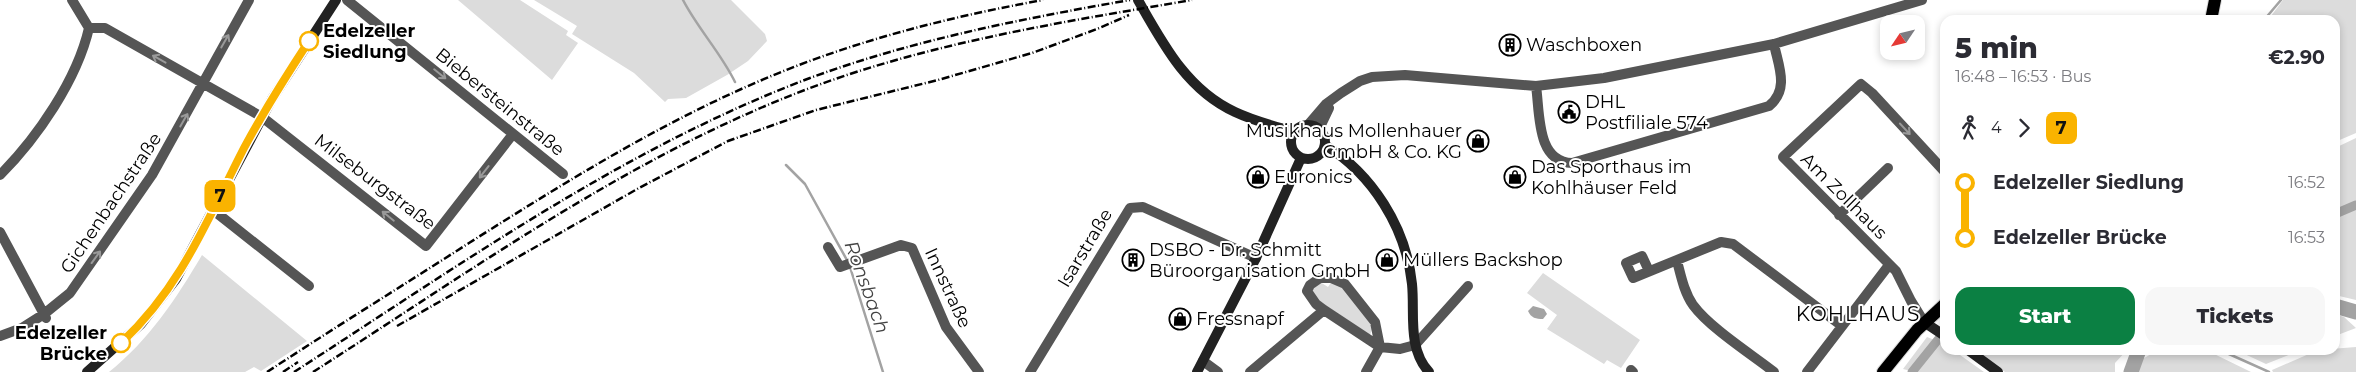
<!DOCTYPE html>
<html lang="en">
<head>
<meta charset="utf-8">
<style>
  body { margin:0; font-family:Montserrat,sans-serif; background:#f7f7f7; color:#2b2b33; height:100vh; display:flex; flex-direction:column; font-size:19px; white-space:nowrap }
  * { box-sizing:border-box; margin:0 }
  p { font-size:16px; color:#7c7c81 }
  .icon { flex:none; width:28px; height:28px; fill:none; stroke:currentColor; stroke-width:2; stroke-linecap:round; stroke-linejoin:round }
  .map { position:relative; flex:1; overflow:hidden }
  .panel { position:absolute; left:1940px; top:15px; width:400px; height:340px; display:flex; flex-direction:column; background:#fff; border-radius:15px; box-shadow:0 2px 8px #0003 }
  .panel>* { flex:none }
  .badge { padding:0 10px; border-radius:8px; font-size:18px; line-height:32px }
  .needle { width:32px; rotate:235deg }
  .fabs { position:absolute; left:1880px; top:15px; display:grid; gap:10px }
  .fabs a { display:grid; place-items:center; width:45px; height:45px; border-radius:10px; background:#fff; box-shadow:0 2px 8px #0003; font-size:25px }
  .map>.badge { position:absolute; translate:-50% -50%; box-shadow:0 0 0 2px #fff }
  .legs { display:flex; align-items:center; gap:8px; height:55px; padding:0 15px; font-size:16px }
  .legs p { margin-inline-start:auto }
  .headline { display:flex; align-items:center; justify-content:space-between; height:85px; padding:0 15px }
  h1 { font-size:28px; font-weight:800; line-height:38px }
  .primary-button { display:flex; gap:10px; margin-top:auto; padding:10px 15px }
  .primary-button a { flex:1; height:58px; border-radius:15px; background:#0b8043; color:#fff; font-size:20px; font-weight:800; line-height:58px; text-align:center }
  .primary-button a+a { background:#f7f7f7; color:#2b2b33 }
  ul { padding:0 15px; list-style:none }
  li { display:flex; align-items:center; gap:18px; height:55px; font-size:19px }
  li i { display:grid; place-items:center; width:8px; height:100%; margin:0 6px; background:currentColor }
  li i::after { content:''; width:12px; height:12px; margin:-6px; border:4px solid; border-radius:50%; background:#fff }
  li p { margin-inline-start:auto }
  li:first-child i { background:linear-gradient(#0000 50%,currentColor 0) }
  li:last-child i { background:linear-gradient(currentColor 50%,#0000 0) }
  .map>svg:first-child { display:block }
  .green { fill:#dcdcdc }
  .water { fill:#a3a3a3 }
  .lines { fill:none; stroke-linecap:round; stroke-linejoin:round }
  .stream { stroke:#a3a3a3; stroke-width:2.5 }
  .canal { stroke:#a3a3a3; stroke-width:9 }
  .river { stroke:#a3a3a3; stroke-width:15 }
  .primary-casing { stroke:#dbdbdb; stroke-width:14 }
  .street { stroke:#555; stroke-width:10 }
  .secondary { stroke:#222; stroke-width:10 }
  .primary { stroke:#000; stroke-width:12 }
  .rail { stroke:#000; stroke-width:2.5; stroke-dasharray:8 2.5 1 2.5; stroke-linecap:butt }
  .oneway { stroke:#999 }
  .line-1-casing { stroke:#fff; stroke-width:11 }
  .line-1 { stroke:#fab300; stroke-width:8 }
  .stop-1-dot { fill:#fff; stroke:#fab300; stroke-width:2.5 }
  .labels { text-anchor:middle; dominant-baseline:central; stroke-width:4; stroke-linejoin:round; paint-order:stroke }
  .stop-label { font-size:18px; font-weight:bold; fill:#000; stroke:#fff; text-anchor:start }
  .poi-label { font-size:18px; fill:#000; stroke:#fff; text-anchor:start }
  .street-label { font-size:18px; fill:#000; stroke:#fff }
  .water-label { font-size:19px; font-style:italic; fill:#444; stroke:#fff }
  .quarter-label { font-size:20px; letter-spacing:1px; fill:#000; stroke:#fff }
</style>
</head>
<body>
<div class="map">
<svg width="2356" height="372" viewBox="0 0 2356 372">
  <rect width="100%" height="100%" fill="#fff"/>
  <!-- green -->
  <path class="green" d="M458,0H520L568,31L566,35L578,43L552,80Z
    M534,0H731L765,34L767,41L748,61L727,75L686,98L668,99L665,102L634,73L572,34L577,26Z
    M2283,0H2356V133L2335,142V20H2268Z
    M2356,138V300L2335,295V148Z
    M202,255L307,341L261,371L254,367L245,372H109C149,340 176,299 202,255Z
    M1543,273L1640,340L1621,368L1607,360L1604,364L1547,329L1557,315L1527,293Z
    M1332,281L1344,288L1373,327L1370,335L1316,299L1310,292L1320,282L1328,287Z
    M2335,314L2344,317L2356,328L2335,336Z
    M1927,337L1945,344V350H1953L1984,372H1915L1903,369Z
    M2356,347V372H2273L2272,370L2318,350Z
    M1975,350H2127L2115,363V372H2005Z
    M2158,350H2206L2251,372H2139V361Z
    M2236,350H2301L2266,364Z"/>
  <!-- water -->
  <path class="water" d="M1533,306L1544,309L1547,314L1543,319C1536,319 1531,318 1528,311Z"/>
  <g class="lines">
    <!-- stream -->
    <path class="stream" d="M683,0C698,29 721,53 735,82
      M2264,20L2281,0
      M786,165L805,184L848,262
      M850,267L883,372
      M2220,350L2269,372"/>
    <!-- canal -->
    <path class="canal" d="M2335,214L2356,205
      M1912,372L1945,331"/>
    <!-- river -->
    <path class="river" d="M2335,306L2356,312
      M2131,372L2139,350"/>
    <!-- primary casing -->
    <g class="primary-casing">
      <path id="primary" d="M2211,20L2215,0
        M1883,372L1917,330L1945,304"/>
    </g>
    <!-- street -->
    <path class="street" d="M72,0L89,28
      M347,0L563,174
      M89,28H105L262,117L426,246L513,134
      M1536,86C1540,112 1536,162 1572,163L1769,106C1790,89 1778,65 1774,44
      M1308,125L1326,104L1341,93L1360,81L1372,77L1405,75L1536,86L1604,78L1774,44L1922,0
      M1319,129L1329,108
      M0,175C37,138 77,80 89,28
      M213,210L309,286
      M1839,215L1888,168
      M0,232L46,318
      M828,247L840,267L901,245L912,248L946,327L979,372
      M1677,261C1681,276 1684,292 1693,305C1710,328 1751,354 1774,372
      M1649,271L1642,256L1626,263L1633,278L1721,242L1733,244L1842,326
      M1924,322L1911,301L1896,271L1783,157L1861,84L1872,93L1945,172
      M0,336L22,328L44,314L70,293L152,175L249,0
      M1380,347L1375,322L1345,284L1331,278H1320L1310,285L1307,291L1316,304L1324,310L1380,347L1400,349L1415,345L1468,286
      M1203,361L1218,372
      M1631,370L1633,372
      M1030,372L1130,208L1143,207L1256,258
      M1250,372L1324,310
      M1366,372L1380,347
      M1807,372L1889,265"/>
    <!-- secondary -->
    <path class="secondary" d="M1138,0C1163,44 1187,90 1235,112C1254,121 1274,126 1294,132
      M1291 142a17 17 0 1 1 34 0a17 17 0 1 1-34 0Z
      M1325,145C1372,174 1406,227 1412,284C1415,313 1407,348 1429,372
      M1924,322L1945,336
      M1968,350L1998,372
      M87,372L141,324L176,279L272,99L336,0
      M1197,372L1256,258L1301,158"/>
    <!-- primary -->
    <use href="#primary" class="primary"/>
    <!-- rail -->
    <path class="rail" d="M397,326L639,188L728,141L816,110L938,80L1032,53L1097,29L1129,15
      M267,372C334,328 402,286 469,243C575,176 681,110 799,65C878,35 960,15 1043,0
      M283,372L298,362
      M294,372C460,265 624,148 810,78C913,40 1021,19 1130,0
      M313,372C468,273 620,163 792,95C920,44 1057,23 1192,0"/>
  </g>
  <!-- one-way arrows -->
  <defs><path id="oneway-shaft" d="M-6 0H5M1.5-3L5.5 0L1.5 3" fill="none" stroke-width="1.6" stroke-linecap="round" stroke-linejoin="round" transform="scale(1.25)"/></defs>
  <g class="oneway">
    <use href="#oneway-shaft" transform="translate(225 41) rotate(-60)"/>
    <use href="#oneway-shaft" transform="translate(159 59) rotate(-151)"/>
    <use href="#oneway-shaft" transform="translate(440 74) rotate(39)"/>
    <use href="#oneway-shaft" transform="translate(184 120) rotate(-60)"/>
    <use href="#oneway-shaft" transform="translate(1905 129) rotate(47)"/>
    <use href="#oneway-shaft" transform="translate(484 172) rotate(128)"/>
    <use href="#oneway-shaft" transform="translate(388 216) rotate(-141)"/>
    <use href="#oneway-shaft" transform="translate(96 257) rotate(-54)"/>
  </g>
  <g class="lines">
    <!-- line-1 casing -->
    <g class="line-1-casing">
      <path id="line-1" d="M121,343C182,286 207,220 244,148C264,111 286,76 309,41"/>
    </g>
    <!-- line-1 -->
    <use href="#line-1" class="line-1"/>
  </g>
  <!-- icons -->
  <defs>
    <g id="building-ring" transform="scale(1.125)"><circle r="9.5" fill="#fff" stroke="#000" stroke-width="1.5"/><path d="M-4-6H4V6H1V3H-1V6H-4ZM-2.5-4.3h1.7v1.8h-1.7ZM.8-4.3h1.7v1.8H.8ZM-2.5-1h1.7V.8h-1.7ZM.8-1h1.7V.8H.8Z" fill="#000"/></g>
    <g id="civic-ring" transform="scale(1.125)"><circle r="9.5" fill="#fff" stroke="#000" stroke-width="1.5"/><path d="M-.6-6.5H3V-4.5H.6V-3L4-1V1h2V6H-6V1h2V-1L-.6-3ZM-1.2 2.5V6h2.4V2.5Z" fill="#000"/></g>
    <g id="shop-ring" transform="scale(1.125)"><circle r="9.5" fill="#fff" stroke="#000" stroke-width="1.5"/><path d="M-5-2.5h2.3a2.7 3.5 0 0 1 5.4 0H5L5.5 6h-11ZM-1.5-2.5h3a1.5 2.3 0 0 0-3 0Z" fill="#000"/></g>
  </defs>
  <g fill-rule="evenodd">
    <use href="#building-ring" x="1510" y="45"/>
    <use href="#civic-ring" x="1569" y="112"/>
    <use href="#shop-ring" x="1478" y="141"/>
    <use href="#shop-ring" x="1258" y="177"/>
    <use href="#shop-ring" x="1515" y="177"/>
    <use href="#building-ring" x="1133" y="260"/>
    <use href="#shop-ring" x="1387" y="260"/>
    <use href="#shop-ring" x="1180" y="319"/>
  </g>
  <!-- markers -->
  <g class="stop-1-dot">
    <circle cx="309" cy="41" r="9"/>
    <circle cx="121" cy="343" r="9"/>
  </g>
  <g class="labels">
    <!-- stop labels -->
    <g class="stop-label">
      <text x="323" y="31">Edelzeller<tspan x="323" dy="21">Siedlung</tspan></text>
      <text x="107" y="333" text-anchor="end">Edelzeller<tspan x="107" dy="21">Brücke</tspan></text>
    </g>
    <!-- poi labels -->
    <g class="poi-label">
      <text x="1526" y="45">Waschboxen</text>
      <text x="1585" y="102">DHL<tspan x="1585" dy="21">Postfiliale 574</tspan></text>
      <text x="1462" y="131" text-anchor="end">Musikhaus Mollenhauer<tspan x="1462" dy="21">GmbH &amp; Co. KG</tspan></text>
      <text x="1531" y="167">Das Sporthaus im<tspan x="1531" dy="21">Kohlhäuser Feld</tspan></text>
      <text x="1274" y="177">Euronics</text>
      <text x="1149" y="250">DSBO - Dr. Schmitt<tspan x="1149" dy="21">Büroorganisation GmbH</tspan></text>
      <text x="1403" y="260">Müllers Backshop</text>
      <text x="1196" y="319">Fressnapf</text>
    </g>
    <!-- street labels -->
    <g class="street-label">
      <text transform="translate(500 102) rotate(39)">Biebersteinstraße</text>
      <text transform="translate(375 182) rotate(37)">Milseburgstraße</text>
      <text transform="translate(1844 196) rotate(45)">Am Zollhaus</text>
      <text transform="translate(111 203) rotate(-56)">Gichenbachstraße</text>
      <text transform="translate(1085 248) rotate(-59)">Isarstraße</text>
      <text transform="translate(948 288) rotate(65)">Innstraße</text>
    </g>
    <!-- water labels -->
    <g class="water-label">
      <text transform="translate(867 287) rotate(70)">Ronsbach</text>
    </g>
    <!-- quarter labels -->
    <g class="quarter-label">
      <text x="1858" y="314">KOHLHAUS</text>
    </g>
  </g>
</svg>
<div class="fabs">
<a><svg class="needle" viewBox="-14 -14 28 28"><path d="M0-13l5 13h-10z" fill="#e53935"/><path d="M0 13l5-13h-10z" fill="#7c7c81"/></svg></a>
</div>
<b class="badge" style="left:220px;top:196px;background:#fab300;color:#111">7</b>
<section class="panel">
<div class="headline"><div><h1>5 min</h1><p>16:48 – 16:53 · Bus</p></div><b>€2.90</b></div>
<div class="legs"><svg class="icon" aria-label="walk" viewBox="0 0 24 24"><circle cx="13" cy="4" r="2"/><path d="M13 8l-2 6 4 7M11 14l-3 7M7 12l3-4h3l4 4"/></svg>4<svg class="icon" aria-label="forward" viewBox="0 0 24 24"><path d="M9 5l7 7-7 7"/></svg><b class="badge" style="background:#fab300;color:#111">7</b></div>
<ul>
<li><i style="color:#fab300"></i><b>Edelzeller Siedlung</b><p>16:52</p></li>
<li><i style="color:#fab300"></i><b>Edelzeller Brücke</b><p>16:53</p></li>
</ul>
<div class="primary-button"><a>Start</a><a>Tickets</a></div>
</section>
</div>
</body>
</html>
